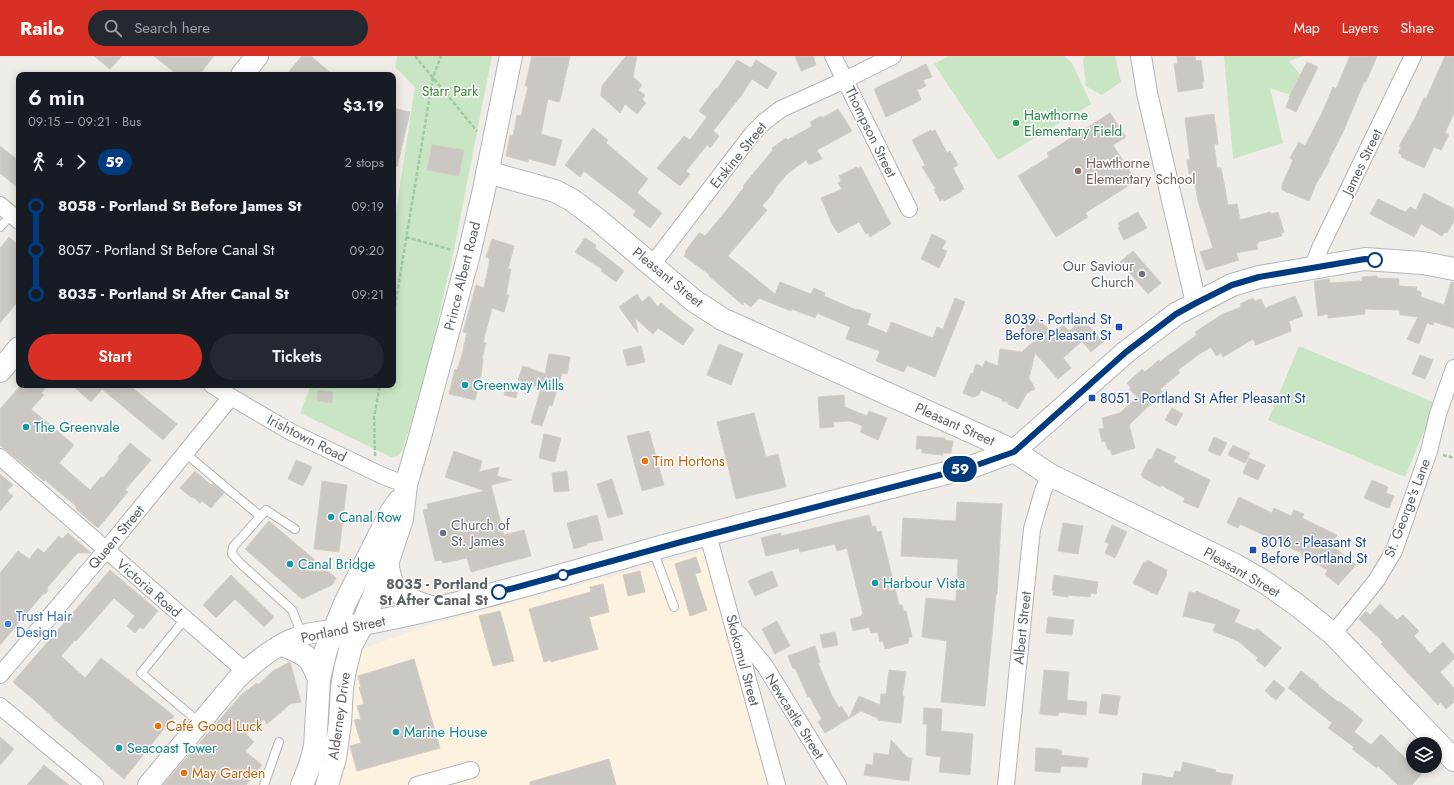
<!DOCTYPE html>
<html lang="en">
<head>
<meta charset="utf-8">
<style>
  body { margin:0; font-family:Jost,sans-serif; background:#242831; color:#f1f3f6; height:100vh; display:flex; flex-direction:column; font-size:15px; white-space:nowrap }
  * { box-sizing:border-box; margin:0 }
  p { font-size:13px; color:#9ea1a6 }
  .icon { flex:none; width:22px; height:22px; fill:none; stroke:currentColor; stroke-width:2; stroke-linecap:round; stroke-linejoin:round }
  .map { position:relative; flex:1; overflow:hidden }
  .panel { position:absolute; left:16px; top:16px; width:380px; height:316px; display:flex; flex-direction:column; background:#171b24; border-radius:8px; box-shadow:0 2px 10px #0003 }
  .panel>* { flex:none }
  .badge { padding:0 8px; border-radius:13px; font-size:14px; line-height:26px }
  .buttons { position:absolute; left:1406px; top:681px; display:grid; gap:8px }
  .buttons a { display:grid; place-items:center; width:36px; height:36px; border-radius:50%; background:#171b24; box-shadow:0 2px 10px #0003; font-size:20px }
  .map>.badge { position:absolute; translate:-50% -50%; box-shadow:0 0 0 2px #fff }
  .legs { display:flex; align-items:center; gap:6px; height:44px; padding:0 12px; font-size:13px }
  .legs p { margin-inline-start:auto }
  .head { display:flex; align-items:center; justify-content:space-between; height:68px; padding:0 12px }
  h1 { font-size:22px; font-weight:600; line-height:30px }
  .primary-button { display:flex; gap:8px; margin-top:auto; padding:8px 12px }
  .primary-button a { flex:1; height:46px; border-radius:24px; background:#d93025; color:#fff; font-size:16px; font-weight:600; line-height:46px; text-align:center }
  .primary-button a+a { background:#242831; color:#f1f3f6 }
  ul { padding:0 12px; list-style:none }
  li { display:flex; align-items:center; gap:14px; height:44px; font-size:15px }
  li i { display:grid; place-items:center; width:6px; height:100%; margin:0 5px; background:currentColor }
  li i::after { content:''; width:10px; height:10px; margin:-5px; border:3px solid; border-radius:50%; background:#171b24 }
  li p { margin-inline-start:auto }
  li:first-child i { background:linear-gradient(#0000 50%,currentColor 0) }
  li:last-child i { background:linear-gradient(currentColor 50%,#0000 0) }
  header { display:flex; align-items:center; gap:24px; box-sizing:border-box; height:56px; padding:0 20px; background:#d93025; color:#fff }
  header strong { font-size:19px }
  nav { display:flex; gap:22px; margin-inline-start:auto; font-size:14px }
  .search { width:280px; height:36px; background:#242831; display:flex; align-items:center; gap:10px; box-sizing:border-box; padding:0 14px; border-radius:22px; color:#9ea1a6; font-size:15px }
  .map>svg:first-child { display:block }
  .commercial { fill:#fdf1df }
  .green { fill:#c9e6c4 }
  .building { fill:#cbc7c3; stroke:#d4cdc5 }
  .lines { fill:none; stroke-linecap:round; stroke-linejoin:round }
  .service-casing { stroke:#b2b5b8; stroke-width:10 }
  .minor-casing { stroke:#b2b5b8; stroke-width:18 }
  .tertiary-casing { stroke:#b2b5b8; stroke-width:22 }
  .secondary-casing { stroke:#b3b7ba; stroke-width:24 }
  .path { stroke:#9fc9a4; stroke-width:2.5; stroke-dasharray:4 2; stroke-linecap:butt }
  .service { stroke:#fff; stroke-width:8 }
  .minor { stroke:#fff; stroke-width:16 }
  .tertiary { stroke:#fff; stroke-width:20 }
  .secondary { stroke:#fff; stroke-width:22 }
  .line-1-casing { stroke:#fff; stroke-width:9 }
  .line-1 { stroke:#003b80; stroke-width:6 }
  .leisure-dot { fill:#2e9e5b; stroke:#fff; stroke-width:1.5 }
  .education-dot { fill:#8d6e63; stroke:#fff; stroke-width:1.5 }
  .stop-1-dot { fill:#fff; stroke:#003b80; stroke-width:2 }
  .worship-dot { fill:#6b7280; stroke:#fff; stroke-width:1.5 }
  .transit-dot { fill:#1a4fb4; stroke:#fff; stroke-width:1.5 }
  .culture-dot { fill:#0f9aa8; stroke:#fff; stroke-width:1.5 }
  .food-dot { fill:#e8710a; stroke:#fff; stroke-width:1.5 }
  .shop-dot { fill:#3f7fe0; stroke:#fff; stroke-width:1.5 }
  .labels { text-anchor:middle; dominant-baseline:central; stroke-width:3; stroke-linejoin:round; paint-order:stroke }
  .park-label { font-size:14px; fill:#408338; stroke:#fff }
  .leisure-label { font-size:14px; fill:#27864d; stroke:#fff; text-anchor:start }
  .street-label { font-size:14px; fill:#5e6366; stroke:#fff }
  .education-label { font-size:14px; fill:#785e54; stroke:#fff; text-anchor:start }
  .worship-label { font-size:14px; fill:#5b616d; stroke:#fff; text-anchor:end }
  .transit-label { font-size:14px; fill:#164399; stroke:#fff; text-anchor:start }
  .culture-label { font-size:14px; fill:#0d838f; stroke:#fff; text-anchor:start }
  .food-label { font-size:14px; fill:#c56008; stroke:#fff; text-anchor:start }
  .stop-label { font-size:14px; font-weight:bold; fill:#5e6366; stroke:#fff; text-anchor:end }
  .shop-label { font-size:14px; fill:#366cbe; stroke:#fff; text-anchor:start }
</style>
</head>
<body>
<header>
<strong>Railo</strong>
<div class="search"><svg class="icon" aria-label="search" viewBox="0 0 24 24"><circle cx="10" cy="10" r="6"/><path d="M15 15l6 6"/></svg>Search here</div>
<nav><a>Map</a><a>Layers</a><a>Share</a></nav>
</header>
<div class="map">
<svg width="1454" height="729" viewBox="0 0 1454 729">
  <rect width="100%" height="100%" fill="#f0ece7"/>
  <!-- commercial -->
  <path class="commercial" d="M709,494L770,729H453L465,716L429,729H327L350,597L427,570Z"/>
  <!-- green -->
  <path class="green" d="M397,0H492L454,194L424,325L402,395L397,400L391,401L300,357L311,329H393V175L415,31L395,11Z
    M949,0H1064L1072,7L1091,48L998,104L934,8Z
    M1085,0H1115L1121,26L1102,39L1086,30L1083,3Z
    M1224,0H1304L1289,5L1308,28L1302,43L1270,32L1283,87L1233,103Z
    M1299,290L1436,347L1405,421L1268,364Z"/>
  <!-- building -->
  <path class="building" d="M94,0H122L110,13Z
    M154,0H214L199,19H178Z
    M302,0H311L333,19H286Z
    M532,0H570L560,44L559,46L548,43L541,78L562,84L555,110L529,103L528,106L506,100L510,79L513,80L517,59L521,60L528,30H525Z
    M626,0H637L633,21L642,29L638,34L645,39L642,44L646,47L637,58L625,48L620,57L601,40L602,30Z
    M795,0H813L816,9L801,15Z
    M1177,0H1195L1196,5L1201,4L1204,26H1202L1203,32L1178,36L1174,8H1178Z
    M1350,0H1377L1366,26H1364L1343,76L1329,103L1330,104L1316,128L1309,145L1282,134V129L1293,104L1290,102L1299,86L1305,90L1323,55L1333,31L1336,33Z
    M1445,0H1454V57L1445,77L1449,79L1441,94L1434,91L1424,112L1401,101L1402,99L1398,97L1401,91L1399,90L1415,62L1424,42L1426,43Z
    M737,4L751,12L756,4L777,17L767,33L752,23L741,40L713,75L719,80L710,92L707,89L686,115L690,118L680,130L657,112L684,80L690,84L707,61L699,55L716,32L717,33Z
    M1307,6L1318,11L1296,56L1286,51L1290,41H1289Z
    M926,8L932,21L923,24L926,30L917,34L921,44L886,61L874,33Z
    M393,52L410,56L397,111L393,110Z
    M838,53L852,75L817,94L822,103L809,109L806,104L787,118L773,135L774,136L762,150L767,154L728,200L775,238L780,226L811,238L814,232L825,237L824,240L856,254L857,253L871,258L867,269L887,277L891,266L933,282L937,271L943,273L955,242L965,246L935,321L907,309L904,316L876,305L880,295L846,283L850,271L817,257L815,262L792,253L791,255L759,242L751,251L744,246L743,249L709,220L710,219L684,200L686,197L685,196L698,178L700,177L705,180L726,155L744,131L743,130L773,94L772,92L786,82L787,84L811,71L812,70L810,66L821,60L822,62Z
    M1110,57L1126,81L1113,89L1136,125L1085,157L1088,161L1056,181L1018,120L1049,101L1047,97Z
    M1214,58L1218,88H1214L1217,112H1221L1228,149L1237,148L1240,164L1270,156L1271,158L1278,156L1284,176L1281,177L1282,180L1258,186V188H1256L1258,193L1236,197L1239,204L1206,214L1200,196L1213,192L1198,145L1193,117L1189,118L1187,104H1190L1185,62Z
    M593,72L608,84L606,87L648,123L637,137L662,157L650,172L633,159L636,155L584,115L580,121L565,109Z
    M931,74V76L935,74L947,97L950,95L958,109L953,112L964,133L961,134L962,135L944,145L943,143L940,145L934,133H936L922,111L925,109L912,84Z
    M432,89L464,94L459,120L427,114Z
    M0,90L19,105V133L0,117Z
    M857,111L858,113L861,111L891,168L870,181L868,177L866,178L859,166L838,177L832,168L821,142L842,133L838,127L841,125L839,120Z
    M1424,137L1454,153V165L1447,177L1445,176L1442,180L1421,168L1414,181L1370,158L1378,143L1405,156L1410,151L1416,154Z
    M1138,156L1147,172L1124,184L1118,172L1120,171L1118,167Z
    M932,178L946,185L942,193L947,195L939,212L921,203Z
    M9,181L19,190V244L0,267V192Z
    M585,182L596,189L595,192L624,215L616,226L601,215L602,213L575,196Z
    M492,183L514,190L508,213H511L506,239H509L504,256L492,252L483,286L486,287L482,303H483L481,320L475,344L449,338L455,313L457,314L462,299L467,277L463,276L476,229L484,232L490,203L486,201Z
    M1133,195L1161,227L1148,238L1120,206Z
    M1377,220V222L1399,223V230L1417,231L1416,234L1421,236V241L1444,249L1451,226L1454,227V272L1434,266L1433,269L1427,267L1419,288L1407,283L1418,261L1400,259V254L1365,253V258L1328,262V258L1318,260L1314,225L1329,223L1330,227L1362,225V221Z
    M637,238L642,246L649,240L658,251L661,247L680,263L694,273L683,289L658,272L653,278L635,262L638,277L619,251Z
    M1295,240L1303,260L1289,265L1291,275L1256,289L1253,283L1223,301L1221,297L1216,300L1211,291L1198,299L1178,314L1180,317L1160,333L1163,336L1129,369L1135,392L1112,399L1110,393L1108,394L1105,385L1102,386L1099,373L1104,372L1102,362L1120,357L1137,341L1129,333L1131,332L1127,327L1142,313L1145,316L1159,304L1160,306L1166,301L1197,279L1195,276L1223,258L1241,251L1240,248L1253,242L1255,245L1261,243L1265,252Z
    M1037,262L1053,277L1063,269L1069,275L1080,266L1084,271L1087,268L1103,286L1091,296L1082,285L1063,302L1071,312L1058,323L1035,297L1029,322L1035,333L1027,337L1018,353L1008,348V346L1002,345V343L981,334L979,339L973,341L963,337L971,317L973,318L976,308L983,311L985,305L998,310L1000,293L1022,296L1035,284L1023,273L1033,263L1035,265Z
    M719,288L743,298L731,329L707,319Z
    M641,290L645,306L627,310L623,294Z
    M549,298L570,301L567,318L562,317L552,350L549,349L542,370L531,367L541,332L518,324L523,310L545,318Z
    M1420,299L1433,304L1425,323L1412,318Z
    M507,326L519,328L516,342L504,339Z
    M21,329H48L41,337L44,339L31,353L74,389L59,407L90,434L101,421L103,422L119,403L118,401L130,387L151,404L125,434L128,436L98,472L76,453L77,451L45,424L44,425L0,389V353Z
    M72,329H129L177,368L163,384L102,333L91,346Z
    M318,334L333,336L332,347L317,345Z
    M844,339L845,351L867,360L869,355L887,362L878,384L860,376L863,370L850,365L833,366L834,371L820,372L818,341Z
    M1172,352L1183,358L1176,370L1165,364Z
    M754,357L766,401L778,398L786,431L736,443L717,366Z
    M649,375L664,429L642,435L627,380Z
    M544,378L561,382L555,406L539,402Z
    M917,380L945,382V384L953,385L951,397H943V399L922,397V393H916Z
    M1214,381L1227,387L1220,400L1208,395Z
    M1233,389L1250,397L1245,407L1228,399Z
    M1157,392L1176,401L1173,406L1210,424L1198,452L1183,446L1185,442L1161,429L1160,431L1142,421L1143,420L1141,419L1149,403L1151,404Z
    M454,395L482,405L479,416L499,411L497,420L512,424L491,429L504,479L524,474L531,500L471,516L467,502L443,507L442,504L435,505L423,454L428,453L427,448L485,435L445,421Z
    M1249,402L1265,409L1258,424L1243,417Z
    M296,404L312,411L303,430L288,423Z
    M195,415L211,429L213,427L224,437L211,452L202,445L200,447L193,441L192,442L180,432Z
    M567,415L569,435L554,436L552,417Z
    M0,418L13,429L7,435L13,440L0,455Z
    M612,423L623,458L608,462L597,428Z
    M1372,424L1388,431L1386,437L1394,440L1389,452L1388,451L1387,452L1364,442Z
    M322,425L347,429L339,496L314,493Z
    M1239,441L1272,457L1274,452L1291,460L1294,454L1304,458L1302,462L1337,479L1332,489L1356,509L1338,529L1325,518L1328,514L1301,500L1302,497L1240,468L1238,472L1227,467Z
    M957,446L1002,448L997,538H996L985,650L941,646L947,585L922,581L926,542L956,545L958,503L901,500L903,462L956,465Z
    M597,459L603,484L587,487V489L574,493L567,467Z
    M869,459L872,471L875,470L877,476L881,475L899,549H902L904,555H906L912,581H909L908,587L885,593L883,585L880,586L878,576L871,577L869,571L853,575L850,563L862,560L861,559L863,558L847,492L837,495L835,488L800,496L799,492L766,500L761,482L781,477V480Z
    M269,465L336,522L332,529L302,543L245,493Z
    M1063,467L1083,470L1078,498L1058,495Z
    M1112,469L1127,476L1115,502L1105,497L1109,488L1105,486Z
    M68,477L91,497H78L72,503L47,532L48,535L45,538H43L0,589V517L18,495L29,503L38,492L44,497L59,480L62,483Z
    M696,501L701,516L695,518L707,554L690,560L675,508Z
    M1147,504L1167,514L1166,517L1167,518L1157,539L1133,527L1144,506L1146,507Z
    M110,514L158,555L143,573L140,571L135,577L127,570L135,560L114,542L76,585L75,584L61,600L85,622L101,602L174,660L124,723L52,661H53L34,644L13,626Z
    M640,515L645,536L628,540L623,519Z
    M772,515L778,530L755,540L748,525Z
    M231,519L274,561L264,571L235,543L216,562L203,549Z
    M1054,519L1098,526L1096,538L1091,537L1090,541L1068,539V541L1053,539L1054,535H1052Z
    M603,528L609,556L589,561L598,593L551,606L550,604L544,606L529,553L591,536L590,531Z
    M1196,535L1240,554L1234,566L1255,575L1257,572L1281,592L1265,611L1256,604L1258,602L1238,585L1213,575L1216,568L1183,560L1189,536L1195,537Z
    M1380,548L1397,564L1403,559L1419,575L1414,580L1430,598L1443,586L1454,599V603L1440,616L1454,632V646L1446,653L1440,646L1438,649L1381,588L1383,586L1359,563L1366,555L1370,559Z
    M500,555L514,605L493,610L479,560Z
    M1048,561L1074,564L1072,579L1046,577Z
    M777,565L790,590L775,598L762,573Z
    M835,576L838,589L823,592L820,579Z
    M815,590L820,606L818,607L832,640L839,652L841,650L849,662L859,640L880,649L881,638H886L889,614L906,616L902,640H904L901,667L878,664V662L861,655L825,677L818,666L822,663L809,640L808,641L795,612L793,613L788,600Z
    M414,603L440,692L357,715L350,690L361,687L354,664L361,663L357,650L364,648L359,631H361L358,620Z
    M290,606L301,646L290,648L267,668L264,663L246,678L254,686L245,695L262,709L246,729H163L242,638L257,627L258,629L273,615Z
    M1044,614L1069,616L1067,644L1087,646L1086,659L1059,656L1058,660L1040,658Z
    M1301,615L1319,629L1318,630L1338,646L1339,645L1363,664L1354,676L1371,689L1381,678L1413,710L1422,717L1412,729H1398L1378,710L1377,712L1352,693L1354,691L1328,672L1332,667L1288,632Z
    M1274,624L1285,633L1276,644L1265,635Z
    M1102,638L1120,640L1117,659L1099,657Z
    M924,652L942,653L941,675L973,678L970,719L939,716L941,701L926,699L927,668H923Z
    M0,681L14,693L0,709Z
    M891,684L908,702H912L909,725L864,719L866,708L873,709L874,697L889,699Z
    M1036,692L1057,693L1062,695L1061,699L1088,702L1087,711L1061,710L1060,717L1035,715Z
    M609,703L616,729H530V726Z
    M1183,706L1216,714L1215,716L1233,719L1231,729H1142L1143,717L1173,722L1175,715L1181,716Z
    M44,709L56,719L69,729H27Z"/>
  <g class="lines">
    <!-- service casing -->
    <g class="service-casing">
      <path id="service" d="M0,171L11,159
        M185,397L260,460
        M295,473L266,454L233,491L232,498L240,507L292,554L302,579
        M653,494L674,551
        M185,563L141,617L200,667
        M264,729L279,686"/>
    </g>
    <!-- minor casing -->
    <g class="minor-casing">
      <path id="minor" d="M833,0L909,153
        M0,149L19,165
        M652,209L752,78L765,65L781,53L845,24L893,0
        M1312,213L1320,192L1413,0
        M212,329L231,341L291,376L381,419L406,429
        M0,401L245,615
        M708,479L777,729
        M739,578L765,610L838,729
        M1333,578L1376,525L1394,495L1429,395L1438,358L1454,312
        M0,619L106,494L231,341
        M0,650L95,729
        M417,729L471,714
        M1006,729L1032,473L1043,435L1050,419"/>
    </g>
    <!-- tertiary casing -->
    <g class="tertiary-casing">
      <path id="tertiary" d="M1141,0L1147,37L1196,247
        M148,729L237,623C257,604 280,585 307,578C316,576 326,575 335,573"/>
    </g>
    <!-- secondary casing -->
    <g class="secondary-casing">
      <path id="secondary" d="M242,19L257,0
        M487,116L555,135L572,144L597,163L693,244L722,263L992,385L1014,395L1050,419L1235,509L1263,525L1297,549L1333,578L1454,704
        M0,315L19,292
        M387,508C389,515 390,523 393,529C399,542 423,549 436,552
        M335,573C443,555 548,523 653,493C760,464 867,437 974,410L1014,395L1126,296L1176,258L1232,229L1259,221L1365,203L1423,207L1454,213
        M283,589C307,600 309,598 319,623
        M302,729L310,709L315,691L319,623L326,594L345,547L391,456L399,445
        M327,729L335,702L340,667L342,632L345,614L351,590L362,569L387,508L402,463L406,429L421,377L469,198L483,138L511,0"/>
    </g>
    <!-- path -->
    <path class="path" d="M415,0L477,75
      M406,181L452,194
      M393,262L433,21L441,0
      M1443,399L1454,402
      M375,400L374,361L380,329"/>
    <!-- service -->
    <use href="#service" class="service"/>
    <!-- minor -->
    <use href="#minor" class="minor"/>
    <!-- tertiary -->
    <use href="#tertiary" class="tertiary"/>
    <!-- secondary -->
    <use href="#secondary" class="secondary"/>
  </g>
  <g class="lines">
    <!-- line-1 casing -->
    <g class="line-1-casing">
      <path id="line-1" d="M499,536L681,486L974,410L1014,396L1126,296L1176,258L1196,247L1232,229L1259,221L1365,203L1375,204"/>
    </g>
    <!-- line-1 -->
    <use href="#line-1" class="line-1"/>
  </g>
  <!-- markers -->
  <circle class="leisure-dot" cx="1016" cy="67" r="4"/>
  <circle class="education-dot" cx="1078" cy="115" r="4"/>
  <g class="stop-1-dot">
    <circle cx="1375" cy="204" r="7"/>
    <circle cx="563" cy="519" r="5"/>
    <circle cx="499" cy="536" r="7"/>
  </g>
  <g class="worship-dot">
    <circle cx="1142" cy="218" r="4"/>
    <circle cx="443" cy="477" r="4"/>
  </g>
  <g class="transit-dot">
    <rect x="1115" y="267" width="8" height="8" rx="2"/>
    <rect x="1088" y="338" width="8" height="8" rx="2"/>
    <rect x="1249" y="490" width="8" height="8" rx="2"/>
  </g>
  <g class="culture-dot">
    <circle cx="465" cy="329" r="4"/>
    <circle cx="26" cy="371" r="4"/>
    <circle cx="331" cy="461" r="4"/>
    <circle cx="290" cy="508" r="4"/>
    <circle cx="875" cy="527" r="4"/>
    <circle cx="396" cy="676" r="4"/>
    <circle cx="119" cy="692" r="4"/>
  </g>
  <g class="food-dot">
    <circle cx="645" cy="405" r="4"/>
    <circle cx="158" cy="670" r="4"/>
    <circle cx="184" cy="717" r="4"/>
  </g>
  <circle class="shop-dot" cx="8" cy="568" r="4"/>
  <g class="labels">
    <!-- park labels -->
    <g class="park-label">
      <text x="450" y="35">Starr Park</text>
    </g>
    <!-- leisure labels -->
    <g class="leisure-label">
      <text x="1024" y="59">Hawthorne<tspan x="1024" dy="16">Elementary Field</tspan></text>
    </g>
    <!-- street labels -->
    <g class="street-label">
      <text transform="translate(871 76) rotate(64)">Thompson Street</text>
      <text transform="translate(738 99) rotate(-51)">Erskine Street</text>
      <text transform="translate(1362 106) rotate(-64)">James Street</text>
      <text transform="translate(462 220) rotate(-76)">Prince Albert Road</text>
      <text transform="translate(668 221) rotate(39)">Pleasant Street</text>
      <text transform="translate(955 368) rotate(24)">Pleasant Street</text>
      <text transform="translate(307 382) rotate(27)">Irishtown Road</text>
      <text transform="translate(1407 452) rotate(-69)">St. George's Lane</text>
      <text transform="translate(116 481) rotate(-50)">Queen Street</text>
      <text transform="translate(1242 516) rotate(30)">Pleasant Street</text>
      <text transform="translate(149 532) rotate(41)">Victoria Road</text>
      <text transform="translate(1022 572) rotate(-84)">Albert Street</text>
      <text transform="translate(343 573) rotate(-12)">Portland Street</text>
      <text transform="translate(743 604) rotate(75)">Skokomul Street</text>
      <text transform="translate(339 660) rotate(-82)">Alderney Drive</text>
      <text transform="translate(795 660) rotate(58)">Newcastle Street</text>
    </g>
    <!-- education labels -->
    <g class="education-label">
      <text x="1086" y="107">Hawthorne<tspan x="1086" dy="16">Elementary School</tspan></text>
    </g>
    <!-- worship labels -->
    <g class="worship-label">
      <text x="1134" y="210">Our Saviour<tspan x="1134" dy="16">Church</tspan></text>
      <text x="451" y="469" text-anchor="start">Church of<tspan x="451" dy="16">St. James</tspan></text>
    </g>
    <!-- transit labels -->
    <g class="transit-label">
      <text x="1111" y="263" text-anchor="end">8039 - Portland St<tspan x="1111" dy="16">Before Pleasant St</tspan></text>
      <text x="1100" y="342">8051 - Portland St After Pleasant St</text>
      <text x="1261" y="486">8016 - Pleasant St<tspan x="1261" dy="16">Before Portland St</tspan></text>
    </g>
    <!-- culture labels -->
    <g class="culture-label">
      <text x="473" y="329">Greenway Mills</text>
      <text x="34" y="371">The Greenvale</text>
      <text x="339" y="461">Canal Row</text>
      <text x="298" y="508">Canal Bridge</text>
      <text x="883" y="527">Harbour Vista</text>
      <text x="404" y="676">Marine House</text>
      <text x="127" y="692">Seacoast Tower</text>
    </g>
    <!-- food labels -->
    <g class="food-label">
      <text x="653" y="405">Tim Hortons</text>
      <text x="166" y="670">Café Good Luck</text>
      <text x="192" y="717">May Garden</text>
    </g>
    <!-- stop labels -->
    <g class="stop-label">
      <text x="488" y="528">8035 - Portland<tspan x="488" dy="16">St After Canal St</tspan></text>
    </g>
    <!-- shop labels -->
    <g class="shop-label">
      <text x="16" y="560">Trust Hair<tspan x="16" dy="16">Design</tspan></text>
    </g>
  </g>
</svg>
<div class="buttons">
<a><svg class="icon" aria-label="layers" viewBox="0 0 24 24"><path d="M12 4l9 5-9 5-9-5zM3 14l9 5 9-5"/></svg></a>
</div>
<b class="badge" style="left:960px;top:413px;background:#003b80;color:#fff">59</b>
<section class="panel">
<div class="head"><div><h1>6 min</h1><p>09:15 – 09:21 · Bus</p></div><b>$3.19</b></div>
<div class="legs"><svg class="icon" aria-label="walk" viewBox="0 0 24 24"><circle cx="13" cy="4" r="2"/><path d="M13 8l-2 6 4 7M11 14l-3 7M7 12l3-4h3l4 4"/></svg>4<svg class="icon" aria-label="forward" viewBox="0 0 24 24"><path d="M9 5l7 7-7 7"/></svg><b class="badge" style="background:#003b80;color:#fff">59</b><p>2 stops</p></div>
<ul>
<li><i style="color:#003b80"></i><b>8058 - Portland St Before James St</b><p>09:19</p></li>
<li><i style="color:#003b80"></i><span>8057 - Portland St Before Canal St</span><p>09:20</p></li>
<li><i style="color:#003b80"></i><b>8035 - Portland St After Canal St</b><p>09:21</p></li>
</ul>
<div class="primary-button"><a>Start</a><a>Tickets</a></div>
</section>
</div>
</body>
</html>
